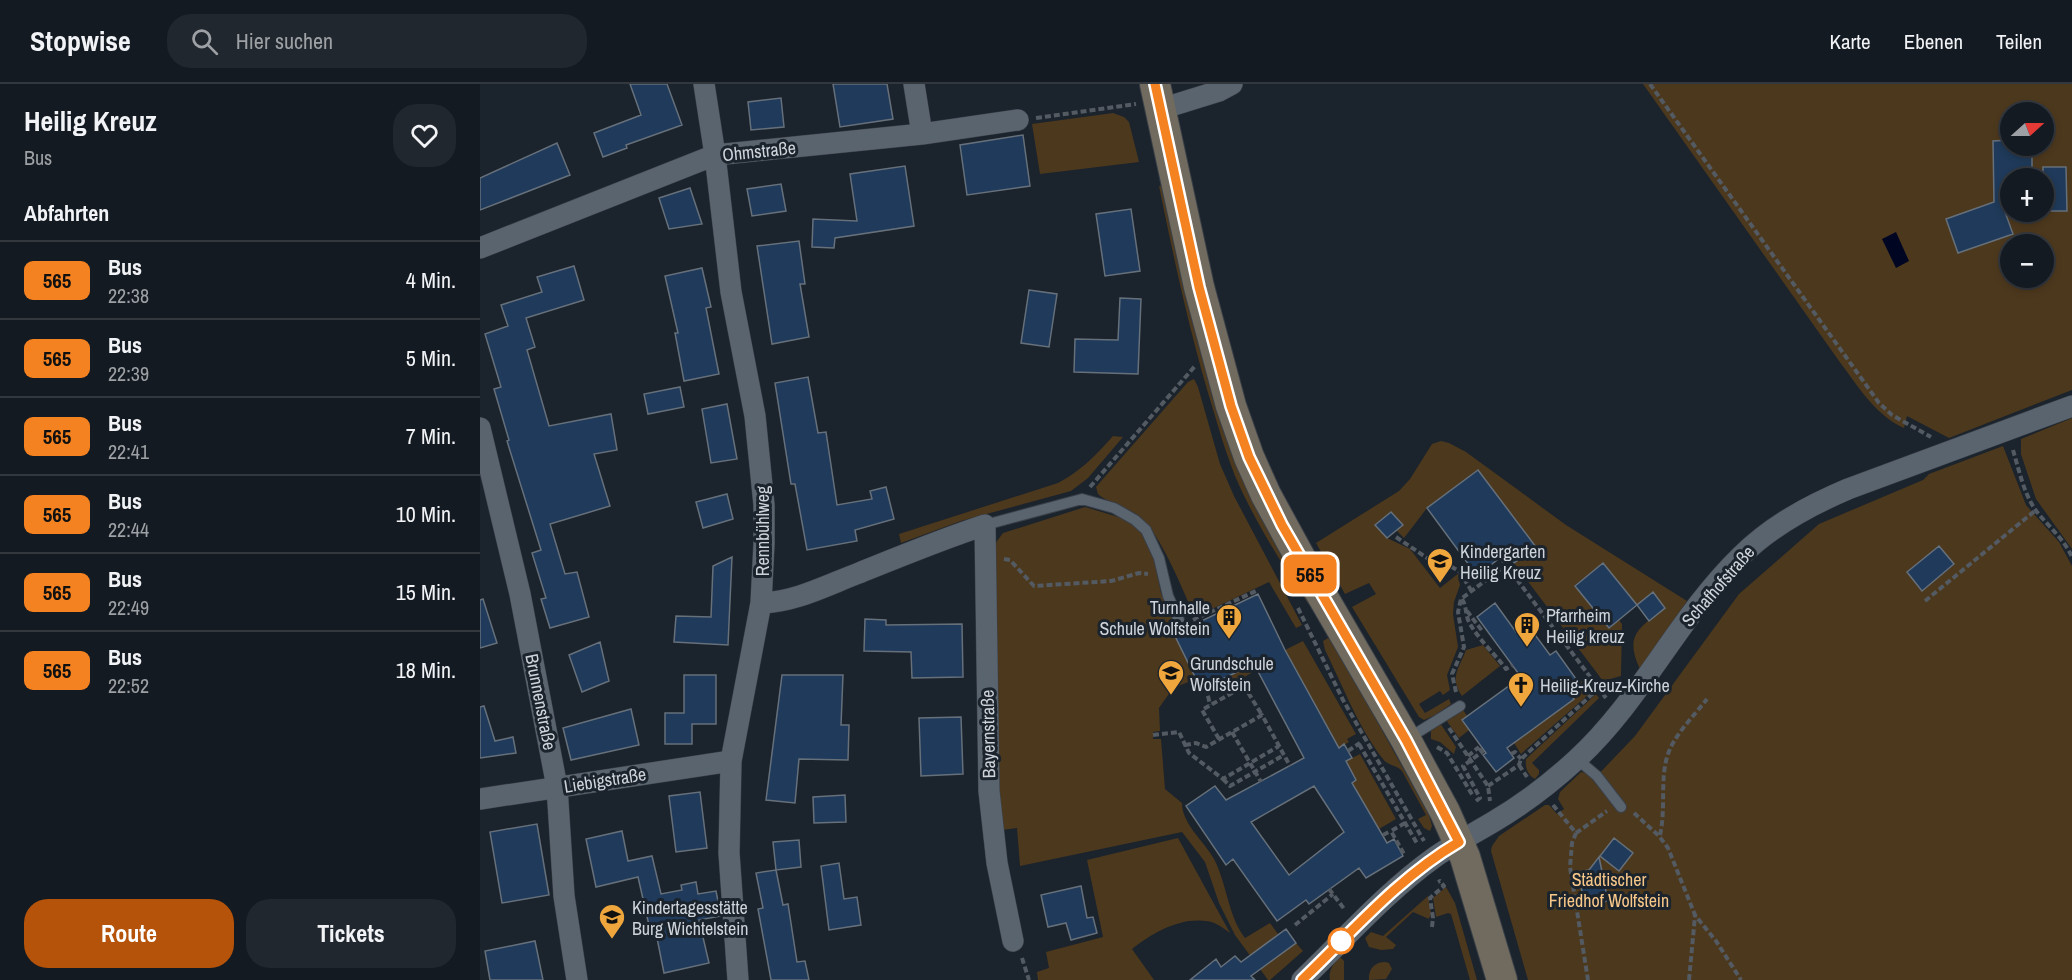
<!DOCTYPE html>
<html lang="de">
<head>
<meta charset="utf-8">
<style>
  body { margin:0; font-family:"Archivo Narrow",sans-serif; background:#21272e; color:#f1f3f6; height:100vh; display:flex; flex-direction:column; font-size:22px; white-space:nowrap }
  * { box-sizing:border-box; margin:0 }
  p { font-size:20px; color:#9da1a5 }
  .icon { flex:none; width:33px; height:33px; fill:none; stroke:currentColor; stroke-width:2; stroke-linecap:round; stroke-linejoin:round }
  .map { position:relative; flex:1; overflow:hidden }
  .side { display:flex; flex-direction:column; background:#141a21; width:480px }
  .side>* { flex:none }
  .badge { padding:0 12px; border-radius:9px; font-size:21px; line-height:39px }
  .needle { width:39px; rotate:69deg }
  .buttons { position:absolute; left:1520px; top:18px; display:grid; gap:12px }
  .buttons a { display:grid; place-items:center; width:54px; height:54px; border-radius:50%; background:#141a21; box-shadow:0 3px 9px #0003,0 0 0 2px #33383f; font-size:30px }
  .map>.badge { position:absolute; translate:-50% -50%; box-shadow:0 0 0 3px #fff }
  h2 { padding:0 24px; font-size:22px; line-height:54px }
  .round { display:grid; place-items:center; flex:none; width:63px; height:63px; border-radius:24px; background:#21272e }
  .headline { display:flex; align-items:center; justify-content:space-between; height:102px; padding:0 24px }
  h1 { font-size:28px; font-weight:800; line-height:45px }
  .cta { display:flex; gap:12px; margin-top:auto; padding:12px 24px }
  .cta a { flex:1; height:69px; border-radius:24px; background:#b45309; color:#fff; font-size:24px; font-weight:800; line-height:69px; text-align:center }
  .cta a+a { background:#21272e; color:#f1f3f6 }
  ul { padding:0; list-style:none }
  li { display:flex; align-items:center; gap:18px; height:78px; padding:0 24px; border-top:2px solid #33383f }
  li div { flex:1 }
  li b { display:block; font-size:22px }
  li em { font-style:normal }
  li .badge { min-width:66px; font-weight:700; text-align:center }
  header { display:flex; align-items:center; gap:36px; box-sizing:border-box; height:84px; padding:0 30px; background:#141a21; border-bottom:2px solid #33383f }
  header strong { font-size:28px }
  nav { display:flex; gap:33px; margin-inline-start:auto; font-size:21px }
  .search { width:420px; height:54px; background:#21272e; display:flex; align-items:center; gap:15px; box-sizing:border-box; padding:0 21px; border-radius:24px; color:#9da1a5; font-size:22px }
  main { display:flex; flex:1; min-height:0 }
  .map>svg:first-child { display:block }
  .green { fill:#4c381d; fill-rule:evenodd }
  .water { fill:#000622 }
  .building { fill:#1f3a5a; stroke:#66707b; stroke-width:1.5; fill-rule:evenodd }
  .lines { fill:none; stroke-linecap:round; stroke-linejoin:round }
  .service-casing { stroke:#3a4048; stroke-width:12 }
  .minor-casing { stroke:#3a4048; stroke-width:22 }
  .secondary-casing { stroke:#3a4048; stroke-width:32 }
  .path { stroke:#535a62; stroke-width:4; stroke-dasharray:6 3; stroke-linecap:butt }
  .service { stroke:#5a646f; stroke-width:10 }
  .minor { stroke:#5a646f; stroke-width:21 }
  .secondary { stroke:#716b5f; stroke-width:30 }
  .line-casing { stroke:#fff; stroke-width:14 }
  .line { stroke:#f58220; stroke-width:9 }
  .stop-dot { fill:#fff; stroke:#f58220; stroke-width:3 }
  .labels { text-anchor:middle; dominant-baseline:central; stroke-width:6; stroke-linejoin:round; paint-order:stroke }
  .street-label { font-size:18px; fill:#cfd4db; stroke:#1b232c }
  .poi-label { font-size:18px; fill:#cfd4db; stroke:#1b232c; text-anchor:start }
  .park-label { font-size:18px; fill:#f8c88a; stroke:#1b232c }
</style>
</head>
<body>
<header>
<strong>Stopwise</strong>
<div class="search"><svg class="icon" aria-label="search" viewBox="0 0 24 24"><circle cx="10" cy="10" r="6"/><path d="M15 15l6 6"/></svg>Hier suchen</div>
<nav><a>Karte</a><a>Ebenen</a><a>Teilen</a></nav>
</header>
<main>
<section class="side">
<div class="headline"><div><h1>Heilig Kreuz</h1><p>Bus</p></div><a class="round"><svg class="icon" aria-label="heart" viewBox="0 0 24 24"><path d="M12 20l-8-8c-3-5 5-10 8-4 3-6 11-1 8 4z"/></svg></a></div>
<h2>Abfahrten</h2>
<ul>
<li><span class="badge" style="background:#f58220;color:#111">565</span><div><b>Bus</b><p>22:38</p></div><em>4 Min.</em></li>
<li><span class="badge" style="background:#f58220;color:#111">565</span><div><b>Bus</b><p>22:39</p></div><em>5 Min.</em></li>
<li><span class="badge" style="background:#f58220;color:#111">565</span><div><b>Bus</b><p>22:41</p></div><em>7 Min.</em></li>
<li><span class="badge" style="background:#f58220;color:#111">565</span><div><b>Bus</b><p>22:44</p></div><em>10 Min.</em></li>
<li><span class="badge" style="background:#f58220;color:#111">565</span><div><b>Bus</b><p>22:49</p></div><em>15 Min.</em></li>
<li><span class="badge" style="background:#f58220;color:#111">565</span><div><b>Bus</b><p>22:52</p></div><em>18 Min.</em></li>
</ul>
<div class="cta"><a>Route</a><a>Tickets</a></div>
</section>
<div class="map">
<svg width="1592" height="896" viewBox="0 0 1592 896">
  <rect width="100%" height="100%" fill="#1b232c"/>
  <!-- green -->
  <path class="green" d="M1163,0H1592V306L1469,354L1427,332L1424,344C1395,331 1378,302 1359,277ZM1530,28H1563V62H1530ZM1530,94H1563V128H1530ZM1530,160H1563V194H1530Z
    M633,29L644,33L649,38L659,78L560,90L552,40Z
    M686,101L834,525L827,518C800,477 774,436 755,392C746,369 739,346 732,322C710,250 694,176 679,102Z
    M714,295L718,303L740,380L754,412L822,541L816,544L789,498L715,533C703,507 680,448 659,432C647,423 626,418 618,410L616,403L622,396L708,298Z
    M1592,334V465L1556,415L1541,370V355Z
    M633,352L643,353L608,394L591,407L481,437L421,459L419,450L578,399C601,387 616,371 633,352Z
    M961,357L969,359L986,368L1086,441L1207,517L1160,585C1144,551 1159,544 1185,524L1173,509L1157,521L1123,479L1095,501L1129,544L1139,536L1142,540L1141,592L1123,597L1034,479L1055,463L997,386L947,424L924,454L916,446L922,441L911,428L895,441L907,454L930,465L960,504L979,489L982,494L979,496L980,501L974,518L973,530L978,563L967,591L970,606L963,611L960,607L939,620L945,629L969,615L971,620L955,631L944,636L939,633L872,523L896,510L889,499L865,510L836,459L919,407L930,395L952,360Z
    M1523,362L1546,421L1579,458L1592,482V896H1048L1011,767L1012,762L1019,752L1065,721H1069L1077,730L1084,725L1078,715L1080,708L1101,688L1106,689L1113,696L1155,652L1259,510L1339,440L1443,396L1449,390ZM1459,462L1474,481L1443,506L1427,488Z
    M605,423L645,435L662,449L672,465L681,509L699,547L694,550L716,595L693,604L679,624L680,647L673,648V655H681L685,705L702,719C702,740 724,757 734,775C747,800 748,832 765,854L790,839L798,850L780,864L790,878L816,859L823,867L790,896H788L755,851L739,819L725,778L702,748L540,782L537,744L522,746L519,700L513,466L517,457L523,449Z
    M848,554L854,560L949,731L952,742L950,747L944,744L938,735L946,731L922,687C917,681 908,682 903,675C878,643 863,602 845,566L843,557Z
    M823,557L876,650L867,655L869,658L859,664L805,566Z
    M1003,561L1020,582L982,612C969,593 979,585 986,566Z
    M774,580L777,586L735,609L731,601Z
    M1103,596L1107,602L1108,611L1041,670L1034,659L1094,615L1088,607Z
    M1116,610L1119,614L1052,679L1059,686V690L1055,695C1047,690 1045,683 1046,675Z
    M982,624L987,632L982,636L989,646L979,654L966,636Z
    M960,639L976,663L974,670L960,658L951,655V646Z
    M880,670L916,735L899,745L872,699L876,696L866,677Z
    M698,754L750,849C743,844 735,837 725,837C698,834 673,849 652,865L674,896H558L557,888L569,884L566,868L623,853L607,776Z
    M966,803L975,819L997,896H990L971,830L968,829L956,833L953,814Z
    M948,812L951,829L949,835L933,828L906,853L916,861L913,865L901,866L889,863L885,854L891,848L903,852Z
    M860,873L864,877V896H850C848,886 854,879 860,873Z
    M905,878L909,879L912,885L906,895L889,896C888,885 895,878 905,878Z"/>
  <!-- water -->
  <path class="water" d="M1416,148L1429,177L1416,184L1402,155Z"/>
  <!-- building -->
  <path class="building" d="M150,0H187L202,41L146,61L147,64L123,73L114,49L161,31Z
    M353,0H407L413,35L360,43Z
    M301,14L304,43L271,46L268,18Z
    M543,51L550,102L487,111L480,61Z
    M1530,56V62H1552V94H1530V128H1525L1533,150L1478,169L1466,135L1514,118L1513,57Z
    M77,59L90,91L0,126V94Z
    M425,82L434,142L355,154L354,164L332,163L333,135L377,137L370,90Z
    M1563,83H1586L1587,127H1563Z
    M301,100L306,127L272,132L267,105Z
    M210,104L222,140L189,145L179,114Z
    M651,125L660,187L625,192L616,130Z
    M319,157L325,200H320L329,253L292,260L277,162Z
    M94,182L104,216L46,234L55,263L47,266L69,342L131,330L137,366L114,370L130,422L70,440L85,490L97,488L109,533L70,544L61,515L66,514L52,469L61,466L27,357L29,356L14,305L21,303L5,250L28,242L21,221L62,208L57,193Z
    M222,184L231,223L226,224L239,290L204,297L195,249H198L185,192Z
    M549,206L577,210L569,263L541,259Z
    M640,214L661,215L658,290L594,288L595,255L638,256Z
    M328,293L338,349L346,348L357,421L392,415L390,407L406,403L414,435L375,446L377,457L327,466L315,400H311L295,299Z
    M200,303L204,323L168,330L164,310Z
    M247,320L257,375L231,379L222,325Z
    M998,386L1056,463L1034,479L1026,469L997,492L947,424Z
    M247,410L253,435L223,444L216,418Z
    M911,428L923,441L907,454L895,441Z
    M1459,462L1474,480L1442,507L1427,488Z
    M252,473L248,561L194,558L196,532L231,533L233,482Z
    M1123,479L1157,521L1129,544L1095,502Z
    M1173,508L1185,524L1169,537L1157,521Z
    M778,510L805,566L859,664L864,660L872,674L866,677L876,696L872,699L907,759L914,755L923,772L886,794L879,784L829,820L826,816L797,837L753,775L746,781L706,722L735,702L746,716L824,674L774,580L721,605L694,550ZM834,702L864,748L809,791L771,738Z
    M3,515L17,559L0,564V516Z
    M1015,519L1036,548L1047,540L1070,571L1076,567L1099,599L1088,607L1094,615L1027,664L1034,674L1016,688L1003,671L1006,669L982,636L1041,593L997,533Z
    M385,535L406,536V541L482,540L483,593L432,594L431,568L384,567Z
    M120,558L129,597L102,608L89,571Z
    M204,591H236V640H212V660H185V629H204Z
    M302,591H363L361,641H369L368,676L319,675L315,719L286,716Z
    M4,622L15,657L33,653L36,669L0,674V623Z
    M151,625L159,661L91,676L83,644Z
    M481,633L483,690L441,692L439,634Z
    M220,708L227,764L196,768L189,712Z
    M365,711L366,738L334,739L333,713Z
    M57,740L69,811L22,819L10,748Z
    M142,747L148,777L172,772L181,810L202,806L201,801L216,798L218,810L236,807L241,832L219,836L229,879L184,889L176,849L171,850L158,793L116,803L106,755Z
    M1134,754L1153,769L1139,787L1120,772Z
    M319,756L321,783L296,786L293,758Z
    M1119,773L1128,817L1105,822L1098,788L1109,786Z
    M359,779L364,815L377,813L381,841L349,846L341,782Z
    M296,786L303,821L308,820L317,878L325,877L329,896H291L278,825L283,824L276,789Z
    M601,802L607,834L613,833L617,849L591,856L586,839L568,843L561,811Z
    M806,845L816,859L771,892L775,896H710L736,875L741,883L755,872L761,878Z
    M55,857L63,896H10L5,867Z"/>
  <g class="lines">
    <!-- service casing -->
    <g class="service-casing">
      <path id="service" d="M505,441L602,415L634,424L655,436L666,446L679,474L688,512L699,536
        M927,655L980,622
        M1097,675L1117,692L1141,723"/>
    </g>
    <!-- minor casing -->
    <g class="minor-casing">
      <path id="minor" d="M224,0L235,71L251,208L275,332L284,421V460L281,519L251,677L249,769L258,896
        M434,0L442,50
        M681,25L739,7L752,0
        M0,164L235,71L442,50L538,36
        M0,344L40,510L77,703L84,812L97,896
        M281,519C316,518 347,501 379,489C421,472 462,455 505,441L509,707L517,779L533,857
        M0,715L251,677
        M822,896C865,855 906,808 955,773C973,760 993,750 1013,738C1042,721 1071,699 1096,676C1161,617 1198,533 1261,472C1291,442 1328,422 1368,405L1592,322"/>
    </g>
    <!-- secondary casing -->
    <g class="secondary-casing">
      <path id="secondary" d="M675,0L719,203L751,322L769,373L786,411L822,477L926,656L965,728L985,773L1022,896"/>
    </g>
    <!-- path -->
    <path class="path" d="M1170,0L1399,319L1412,331L1451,353
      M556,34L656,20
      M1533,366C1539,386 1544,411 1557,428C1569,443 1584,455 1592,473
      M610,403L715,282
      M916,453L950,476L970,482L979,487L991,506
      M524,475L530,476L554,502L631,497L659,489L668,490
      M1026,481L1126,614
      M982,515C987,523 985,530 989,538C998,555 1015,570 1026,585L1033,581
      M1445,517L1556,426
      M818,524L863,616L944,757
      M987,527L1003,548
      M713,536L776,507
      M726,603L730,621
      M976,608L972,590L984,563L978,528L981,515L1026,481L1021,474
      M969,644L1008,702L1010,717
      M752,648L781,698
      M673,651L699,648L709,669L743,695L799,662
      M739,655L722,626L764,602L782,631
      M879,660L938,761
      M705,661L716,659L726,663L782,631L810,682
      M957,663L967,669L993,712
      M868,667L880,659
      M1031,670L1035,668L1041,675
      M988,672L999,663
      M1039,681L1047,693
      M743,695L750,702L804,671
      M1008,702L1039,681L1041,675L1119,604L1134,602
      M996,717L1000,714L983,682L1002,668L999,664
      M1073,721L1096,749L1092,759L1090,783L1108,896
      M1154,729L1179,752L1188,764L1215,831L1236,857L1261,896
      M925,739L911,747L925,772
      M1096,749L1127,727
      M903,751L911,747
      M1180,751C1186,725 1180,698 1187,673C1193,652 1214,632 1227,615
      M849,805L865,826
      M815,841L853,810
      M952,843L953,834L950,814L964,802L960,797L958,798
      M542,874L549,896
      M1209,896L1215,832"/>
    <!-- service -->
    <use href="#service" class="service"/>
    <!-- minor -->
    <use href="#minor" class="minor"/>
    <!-- secondary -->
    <use href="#secondary" class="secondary"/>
  </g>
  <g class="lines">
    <!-- line casing -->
    <g class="line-casing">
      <path id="line" d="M675,0L719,203L751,322L769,373L802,441L926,656L979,758C919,793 872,848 822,896"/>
    </g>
    <!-- line -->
    <use href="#line" class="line"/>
  </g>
  <!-- icons -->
  <defs>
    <g id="school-pin" transform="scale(1.35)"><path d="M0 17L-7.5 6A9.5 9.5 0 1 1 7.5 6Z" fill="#efa73d" stroke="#1b232c"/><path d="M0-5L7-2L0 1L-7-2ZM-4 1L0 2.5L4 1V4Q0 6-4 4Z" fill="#111"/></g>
    <g id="building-pin" transform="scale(1.35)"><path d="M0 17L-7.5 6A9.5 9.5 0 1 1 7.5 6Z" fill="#efa73d" stroke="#1b232c"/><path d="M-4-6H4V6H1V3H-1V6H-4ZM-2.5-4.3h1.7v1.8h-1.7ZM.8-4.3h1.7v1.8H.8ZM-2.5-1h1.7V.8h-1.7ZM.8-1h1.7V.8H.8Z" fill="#111"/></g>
    <g id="church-pin" transform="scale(1.35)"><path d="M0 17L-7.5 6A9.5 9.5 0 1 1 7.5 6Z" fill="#efa73d" stroke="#1b232c"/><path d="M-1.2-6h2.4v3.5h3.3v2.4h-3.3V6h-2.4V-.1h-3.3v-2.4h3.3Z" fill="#111"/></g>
  </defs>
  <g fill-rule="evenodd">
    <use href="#school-pin" x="960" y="477"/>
    <use href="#building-pin" x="749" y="533"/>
    <use href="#building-pin" x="1047" y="541"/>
    <use href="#school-pin" x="691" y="589"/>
    <use href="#church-pin" x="1041" y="601"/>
    <use href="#school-pin" x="132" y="833"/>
  </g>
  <!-- markers -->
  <circle class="stop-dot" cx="861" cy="857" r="12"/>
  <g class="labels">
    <!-- street labels -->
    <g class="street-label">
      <text transform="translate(279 67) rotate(-6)">Ohmstraße</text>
      <text transform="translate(282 447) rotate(-90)">Rennbühlweg</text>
      <text transform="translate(1238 502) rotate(-49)">Schafhofstraße</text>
      <text transform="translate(61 618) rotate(79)">Brunnenstraße</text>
      <text transform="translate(508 650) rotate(-91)">Bayernstraße</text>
      <text transform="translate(125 696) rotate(-9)">Liebigstraße</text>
    </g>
    <!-- poi labels -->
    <g class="poi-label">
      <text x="980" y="467">Kindergarten<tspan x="980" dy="21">Heilig Kreuz</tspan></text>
      <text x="730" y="523" text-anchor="end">Turnhalle<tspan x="730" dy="21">Schule Wolfstein</tspan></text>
      <text x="1066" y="531">Pfarrheim<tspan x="1066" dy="21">Heilig kreuz</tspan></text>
      <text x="710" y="579">Grundschule<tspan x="710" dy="21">Wolfstein</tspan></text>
      <text x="1060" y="601">Heilig-Kreuz-Kirche</text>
      <text x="152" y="823">Kindertagesstätte<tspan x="152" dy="21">Burg Wichtelstein</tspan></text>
    </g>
    <!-- park labels -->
    <g class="park-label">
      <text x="1129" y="795">Städtischer<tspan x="1129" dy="21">Friedhof Wolfstein</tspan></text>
    </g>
  </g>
</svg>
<div class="buttons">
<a><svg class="needle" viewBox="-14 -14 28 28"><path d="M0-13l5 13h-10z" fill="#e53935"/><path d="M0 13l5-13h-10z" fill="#9da1a5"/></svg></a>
<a>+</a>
<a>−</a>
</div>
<b class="badge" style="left:830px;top:490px;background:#f58220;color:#111">565</b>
</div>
</main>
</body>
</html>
